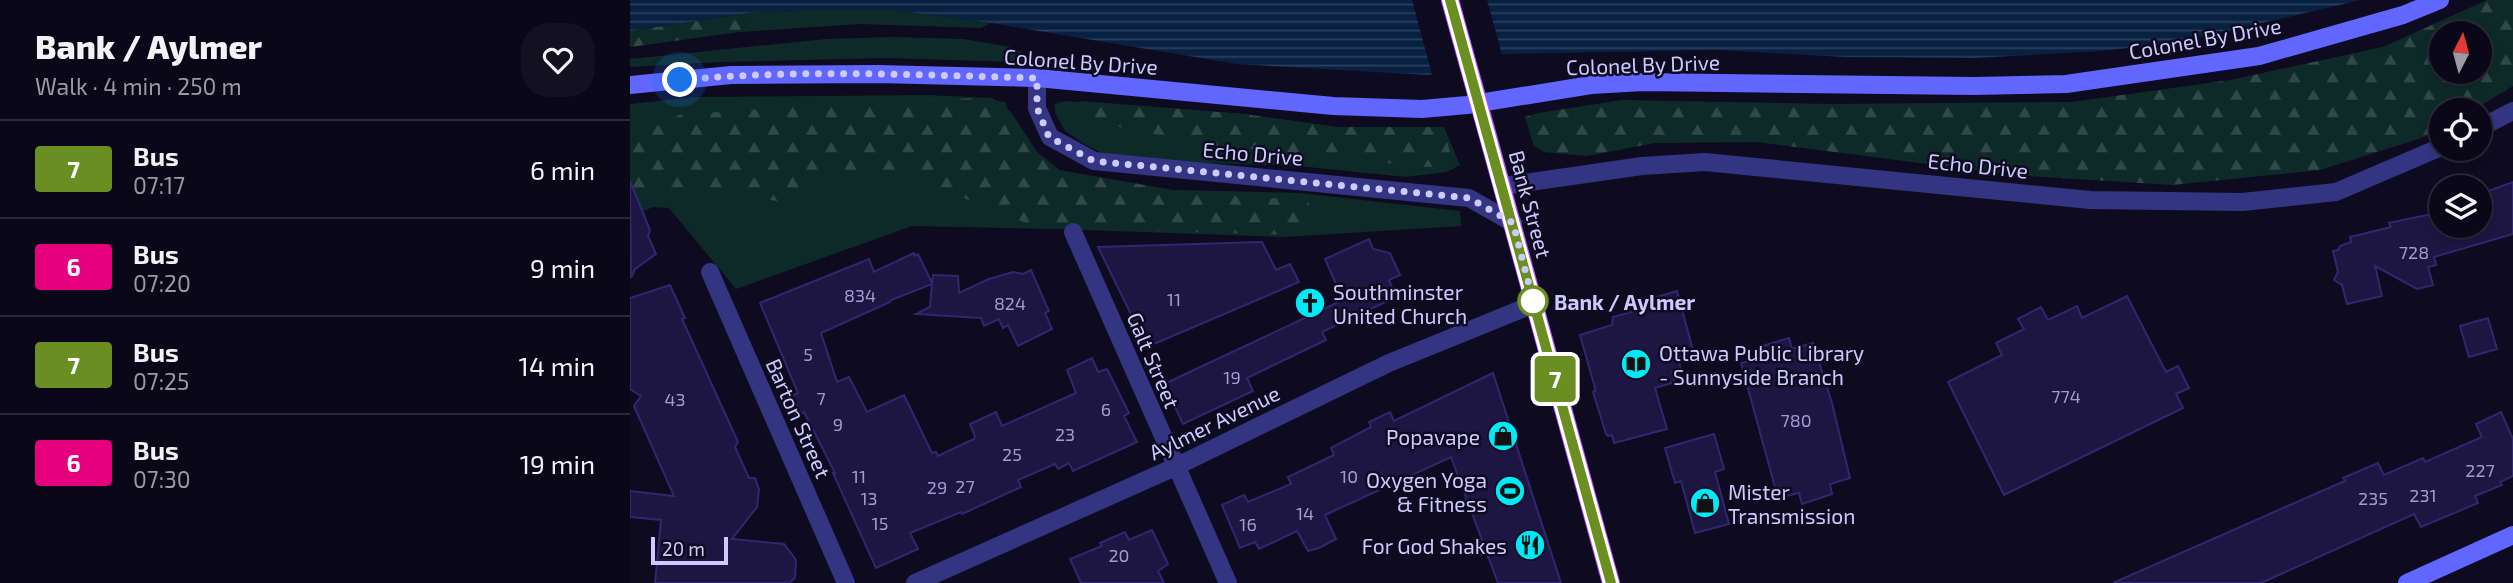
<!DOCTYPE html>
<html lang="en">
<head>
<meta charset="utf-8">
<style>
  body { margin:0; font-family:"Exo 2",sans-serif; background:#131121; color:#f1f3f6; height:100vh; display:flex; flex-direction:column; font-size:26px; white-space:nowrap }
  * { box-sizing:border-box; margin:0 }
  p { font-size:23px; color:#999aa2 }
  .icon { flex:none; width:38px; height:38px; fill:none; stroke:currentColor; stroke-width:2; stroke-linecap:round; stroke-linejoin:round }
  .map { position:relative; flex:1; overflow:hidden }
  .sheet { display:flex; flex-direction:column; background:#0a0818; width:630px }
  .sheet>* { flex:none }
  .badge { padding:0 14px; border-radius:5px; font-size:24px; line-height:46px }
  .needle { width:46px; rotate:6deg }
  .buttons { position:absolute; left:1799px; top:21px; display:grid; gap:14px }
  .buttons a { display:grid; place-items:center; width:63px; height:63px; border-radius:50%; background:#0a0818; box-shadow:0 4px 10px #0003,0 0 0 2px #2a2937; font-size:35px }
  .scale { position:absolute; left:21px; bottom:18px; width:77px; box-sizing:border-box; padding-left:7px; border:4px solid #cdcaff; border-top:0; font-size:19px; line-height:24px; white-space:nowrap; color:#cdcaff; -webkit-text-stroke:5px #0e0b20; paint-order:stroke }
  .you { position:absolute; width:35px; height:35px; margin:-18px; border:5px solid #fff; border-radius:50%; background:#1a73e8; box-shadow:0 0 0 10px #1a73e833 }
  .map>.badge { position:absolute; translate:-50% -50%; box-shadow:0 0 0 4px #fff }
  .round { display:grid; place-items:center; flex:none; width:74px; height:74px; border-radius:28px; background:#131121 }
  .headline { display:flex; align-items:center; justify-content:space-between; height:119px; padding:0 35px }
  h1 { font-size:33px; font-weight:800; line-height:52px }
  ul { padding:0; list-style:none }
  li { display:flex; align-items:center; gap:21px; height:98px; padding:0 35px; border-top:2px solid #2a2937 }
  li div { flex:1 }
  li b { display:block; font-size:26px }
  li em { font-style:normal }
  li .badge { min-width:77px; font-weight:700; text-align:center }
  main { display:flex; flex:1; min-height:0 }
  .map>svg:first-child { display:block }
  .green { fill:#0e2a28 }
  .forest { fill:url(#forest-firs); fill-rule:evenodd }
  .water { fill:url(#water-rules) }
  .pier { fill:#0e0b20 }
  .building { fill:#1d1642; stroke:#31276f; stroke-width:2 }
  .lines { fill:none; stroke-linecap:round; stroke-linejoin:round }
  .street { stroke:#343582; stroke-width:18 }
  .secondary { stroke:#6166ff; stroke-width:18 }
  .primary { stroke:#b551ff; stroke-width:18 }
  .primary-bridge { stroke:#b551ff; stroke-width:18 }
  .line-casing { stroke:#fff; stroke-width:16 }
  .line { stroke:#6b8e23; stroke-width:10 }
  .walk { stroke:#cdcaff; stroke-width:7; stroke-dasharray:0 12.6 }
  .stop-dot { fill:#fff; stroke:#6b8e23; stroke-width:3.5 }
  .labels { text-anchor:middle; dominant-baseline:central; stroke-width:5; stroke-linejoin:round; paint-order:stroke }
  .number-label { font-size:18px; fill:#a19dd0 }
  .street-label { font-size:21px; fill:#cdcaff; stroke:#0e0b20 }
  .poi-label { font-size:21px; fill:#cdcaff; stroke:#0e0b20; text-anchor:start }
  .stop-label { font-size:21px; font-weight:bold; fill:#cdcaff; stroke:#0e0b20; text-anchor:start }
</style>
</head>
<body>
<main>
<section class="sheet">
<div class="headline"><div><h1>Bank / Aylmer</h1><p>Walk · 4 min · 250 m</p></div><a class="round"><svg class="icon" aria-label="heart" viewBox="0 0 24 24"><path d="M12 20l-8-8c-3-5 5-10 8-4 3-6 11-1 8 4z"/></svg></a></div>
<ul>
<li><span class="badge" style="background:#6b8e23;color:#fff">7</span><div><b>Bus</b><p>07:17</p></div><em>6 min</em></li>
<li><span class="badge" style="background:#e6007e;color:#fff">6</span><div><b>Bus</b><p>07:20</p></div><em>9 min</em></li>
<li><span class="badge" style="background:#6b8e23;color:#fff">7</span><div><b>Bus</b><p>07:25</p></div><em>14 min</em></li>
<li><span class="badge" style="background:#e6007e;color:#fff">6</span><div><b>Bus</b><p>07:30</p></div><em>19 min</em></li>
</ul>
</section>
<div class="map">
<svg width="1883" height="583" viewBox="0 0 1883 583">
  <defs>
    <pattern id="forest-firs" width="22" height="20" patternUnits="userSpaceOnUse" patternTransform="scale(1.75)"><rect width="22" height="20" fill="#0e2a28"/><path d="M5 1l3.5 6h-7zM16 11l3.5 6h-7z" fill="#304848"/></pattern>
    <pattern id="water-rules" width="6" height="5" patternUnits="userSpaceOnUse" patternTransform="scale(1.75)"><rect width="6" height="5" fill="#082142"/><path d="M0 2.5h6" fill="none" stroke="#2b405e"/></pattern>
  </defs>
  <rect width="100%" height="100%" fill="#0e0b20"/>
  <!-- green -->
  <path class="green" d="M195,9L264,10L361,23L351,28L230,24L110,32L125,12Z
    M263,37L333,39L380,47L417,63L256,58L90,62L0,67V59L196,39Z
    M297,95L363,98L381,112L416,166L446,181L506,189L669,193L830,211L831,226L654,237L426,229L282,226L106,289L39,208L23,207L0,217V104L65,97Z
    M435,101L614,114L707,127H814L830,165L817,172L775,177L668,166L514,161L480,157L456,145L435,131L425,113V104Z"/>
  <!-- forest -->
  <path class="forest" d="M1857,0H1883V86L1843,110H1811V130L1807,133L1690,170L1542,185L1384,175L1127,142L1025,143L957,156L914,152L904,146L895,117L908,113L992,100L1201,104L1442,102L1600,80L1753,47ZM1850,33V72H1811V33Z
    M125,12L110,32L0,47V31Z
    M348,98L375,102L387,135L429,170L566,194L677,200L686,214L661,235L406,227L281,177L196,172L180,178L157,203L90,190L0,192V122L35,126L48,115L211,103Z
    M451,101L614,114L707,127H814L823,166L795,167L575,144L474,124L445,114V106Z"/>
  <!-- water -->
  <path class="water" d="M0,0H1731L1551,42L1471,51L1345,58L1215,57L1087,50L874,54L799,75L607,64L361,23L264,10L195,9L125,12L0,31Z"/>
  <!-- pier -->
  <path class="pier" d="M782,0H857L873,58L803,78Z"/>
  <!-- building -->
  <path class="building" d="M0,181L20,230L18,236L26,254L5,269L1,278Z
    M1883,182V234L1804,257L1806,265L1798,267L1803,285L1787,289L1745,266L1752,296L1717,304L1712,285L1704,280L1708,272L1703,251L1708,250L1710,246L1721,242L1720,237L1761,227L1759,223L1811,212V226H1850V194Z
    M739,239L743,249L760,253L764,262L770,275L759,280L766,297L692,332L696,340L617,378L623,391L553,424L534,384L713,300L695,259Z
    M632,242L646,270L660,264L669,282L517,347L468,247Z
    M284,253L285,256L288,254L302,283L303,275L328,276L329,293L359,279L383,272L393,274L401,270L419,311L415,313L422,329L388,346L378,325L373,328L369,319L354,326L351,318L286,314L300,307L302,284L261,300L260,302L191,333L207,382L219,377L237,412L274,395L302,453L306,452L308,456L344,439L345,436L340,424L366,412L372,426L446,393L437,370L462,358L468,372L477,369L499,413L494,416L507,442L443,471L439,463L428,469L425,464L388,480L391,487L332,514L331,512L280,533L288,549L246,568L203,473H205L174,412L171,414L162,396L168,393L130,303L239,259L244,272Z
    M40,285L55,318L52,319L108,442L105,447L119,478H125L129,489L127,507L102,539L154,544L166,560L165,578L159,583H25L31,520L0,517V491L44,496L4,406L11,396L0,389V298Z
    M1047,291L1064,354L1048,358L1051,370L1042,372L1045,382L1025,388L1037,429L984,443L982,435L978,436L976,434L963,392L965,391V388L950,335L982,325L983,317L1005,311L1003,304Z
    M1497,296L1536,372L1548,366L1559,388L1546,394L1553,408L1374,495L1318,382L1372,355L1366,343L1394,329L1388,319L1411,307L1418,320L1447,306L1452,318Z
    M1858,318L1867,349L1839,357L1830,326Z
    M1159,338L1162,349L1183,343L1202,403L1220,478L1200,484L1202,494L1172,504L1169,493L1148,498L1111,363L1132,358L1129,347Z
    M863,373L931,583H868L821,457L695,515L706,539L689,548L678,551L667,531L629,549L625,542L610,548L592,505L614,495L618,502L661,484L658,477L704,455L701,448L741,427L739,422L760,412L764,421Z
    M1871,412L1883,439V476L1870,482L1872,485L1845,496L1848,503L1791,527L1784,514L1631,583H1483L1685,494L1715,481L1713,478L1748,463L1754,475L1793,458L1795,462L1852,437L1846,424Z
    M1084,434L1094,469L1085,472L1099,524L1065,533L1051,481L1045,483L1035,448Z
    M522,530L538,564L528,571L534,583H451L440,559L472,546L470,543L495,532L499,540Z"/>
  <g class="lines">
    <!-- street -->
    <path class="street" d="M407,78V108L420,137L464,161L839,198L883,223
      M1850,128L1883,111
      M873,186L1012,166L1075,162L1460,200L1613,202L1706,192L1811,147
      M443,232L598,583
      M80,272L216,583
      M285,583L545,467L759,363L904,304"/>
    <!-- secondary -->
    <path class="secondary" d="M0,85L101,75L248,74L407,78L703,106L792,109L837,105L961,85L1013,82L1343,86L1436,84L1629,56L1773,15L1810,0
      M1777,583L1883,535"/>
    <!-- primary -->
    <path class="primary" d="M856,129L981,583"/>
    <!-- primary-bridge -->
    <path class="primary-bridge" d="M820,0L856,129"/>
  </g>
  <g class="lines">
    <!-- line casing -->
    <g class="line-casing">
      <path id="line" d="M820,0L981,583"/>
    </g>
    <!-- line -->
    <use href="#line" class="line"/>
    <!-- walk -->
    <path class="walk" d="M50,80C169,69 288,75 407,78V108L419,137L464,161L839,198L883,223L904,304L903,301"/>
  </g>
  <!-- icons -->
  <defs>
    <g id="church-disc" transform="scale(1.575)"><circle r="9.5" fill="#00eaf5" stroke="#0e0b20"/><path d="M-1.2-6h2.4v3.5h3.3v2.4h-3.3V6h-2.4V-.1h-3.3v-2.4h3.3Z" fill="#111"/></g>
    <g id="library-disc" transform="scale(1.575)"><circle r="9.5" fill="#00eaf5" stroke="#0e0b20"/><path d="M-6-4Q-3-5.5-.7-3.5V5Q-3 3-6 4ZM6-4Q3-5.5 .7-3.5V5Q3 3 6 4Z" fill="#111"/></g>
    <g id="shop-disc" transform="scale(1.575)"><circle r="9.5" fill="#00eaf5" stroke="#0e0b20"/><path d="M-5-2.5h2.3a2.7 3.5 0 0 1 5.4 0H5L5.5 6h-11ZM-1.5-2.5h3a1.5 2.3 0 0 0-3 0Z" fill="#111"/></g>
    <g id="stadium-disc" transform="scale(1.575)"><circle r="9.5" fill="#00eaf5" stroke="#0e0b20"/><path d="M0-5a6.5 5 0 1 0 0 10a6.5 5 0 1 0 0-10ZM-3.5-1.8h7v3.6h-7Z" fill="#111"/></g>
    <g id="restaurant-disc" transform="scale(1.575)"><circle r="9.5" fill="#00eaf5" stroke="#0e0b20"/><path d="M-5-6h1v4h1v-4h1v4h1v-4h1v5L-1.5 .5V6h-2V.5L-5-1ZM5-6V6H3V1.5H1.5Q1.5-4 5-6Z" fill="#111"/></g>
  </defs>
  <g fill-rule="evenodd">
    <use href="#church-disc" x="680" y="303"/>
    <use href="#library-disc" x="1006" y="364"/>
    <use href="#shop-disc" x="873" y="436"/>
    <use href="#stadium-disc" x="880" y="491"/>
    <use href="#shop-disc" x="1075" y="503"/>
    <use href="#restaurant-disc" x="900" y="545"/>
  </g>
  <!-- markers -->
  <circle class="stop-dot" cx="903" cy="301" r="14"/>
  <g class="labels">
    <!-- number labels -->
    <g class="number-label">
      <text x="1784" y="252">728</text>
      <text x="230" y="295">834</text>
      <text x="544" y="299">11</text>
      <text x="380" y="303">824</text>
      <text x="178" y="354">5</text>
      <text x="602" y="377">19</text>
      <text x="1436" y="396">774</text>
      <text x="191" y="398">7</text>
      <text x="45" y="399">43</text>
      <text x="476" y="409">6</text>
      <text x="1166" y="420">780</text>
      <text x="208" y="424">9</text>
      <text x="435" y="434">23</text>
      <text x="382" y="454">25</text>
      <text x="1850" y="470">227</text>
      <text x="229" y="476">11</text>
      <text x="719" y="476">10</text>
      <text x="335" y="486">27</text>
      <text x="307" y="487">29</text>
      <text x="1793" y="495">231</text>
      <text x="239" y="498">13</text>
      <text x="1743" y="498">235</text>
      <text x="675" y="513">14</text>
      <text x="250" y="523">15</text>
      <text x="618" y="524">16</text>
      <text x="489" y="555">20</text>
    </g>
    <!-- street labels -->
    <g class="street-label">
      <text transform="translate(1575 38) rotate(-10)">Colonel By Drive</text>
      <text transform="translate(451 61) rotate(4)">Colonel By Drive</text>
      <text transform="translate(1013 64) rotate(-2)">Colonel By Drive</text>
      <text transform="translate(623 153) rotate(5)">Echo Drive</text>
      <text transform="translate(1348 165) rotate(6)">Echo Drive</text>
      <text transform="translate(901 204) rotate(75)">Bank Street</text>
      <text transform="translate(524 360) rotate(67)">Galt Street</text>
      <text transform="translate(169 418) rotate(66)">Barton Street</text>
      <text transform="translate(584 422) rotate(-26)">Aylmer Avenue</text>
    </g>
    <!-- poi labels -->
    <g class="poi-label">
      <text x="703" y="291">Southminster<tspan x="703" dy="24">United Church</tspan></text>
      <text x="1029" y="352">Ottawa Public Library<tspan x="1029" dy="24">- Sunnyside Branch</tspan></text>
      <text x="850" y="436" text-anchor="end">Popavape</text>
      <text x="857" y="479" text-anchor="end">Oxygen Yoga<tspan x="857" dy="24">&amp; Fitness</tspan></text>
      <text x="1098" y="491">Mister<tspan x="1098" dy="24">Transmission</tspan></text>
      <text x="877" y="545" text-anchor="end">For God Shakes</text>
    </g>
    <!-- stop labels -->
    <g class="stop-label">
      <text x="924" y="301">Bank / Aylmer</text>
    </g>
  </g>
</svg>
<div class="buttons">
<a><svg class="needle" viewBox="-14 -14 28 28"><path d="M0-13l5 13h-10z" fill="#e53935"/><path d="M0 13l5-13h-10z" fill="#999aa2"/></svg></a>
<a><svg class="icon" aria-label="locate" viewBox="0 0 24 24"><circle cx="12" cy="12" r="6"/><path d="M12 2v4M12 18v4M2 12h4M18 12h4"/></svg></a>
<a><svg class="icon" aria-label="layers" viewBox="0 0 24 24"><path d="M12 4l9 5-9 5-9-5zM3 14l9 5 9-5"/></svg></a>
</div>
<div class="scale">20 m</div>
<div class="you" style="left:50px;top:80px"></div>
<b class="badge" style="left:925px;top:379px;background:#6b8e23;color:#fff">7</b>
</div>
</main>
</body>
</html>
